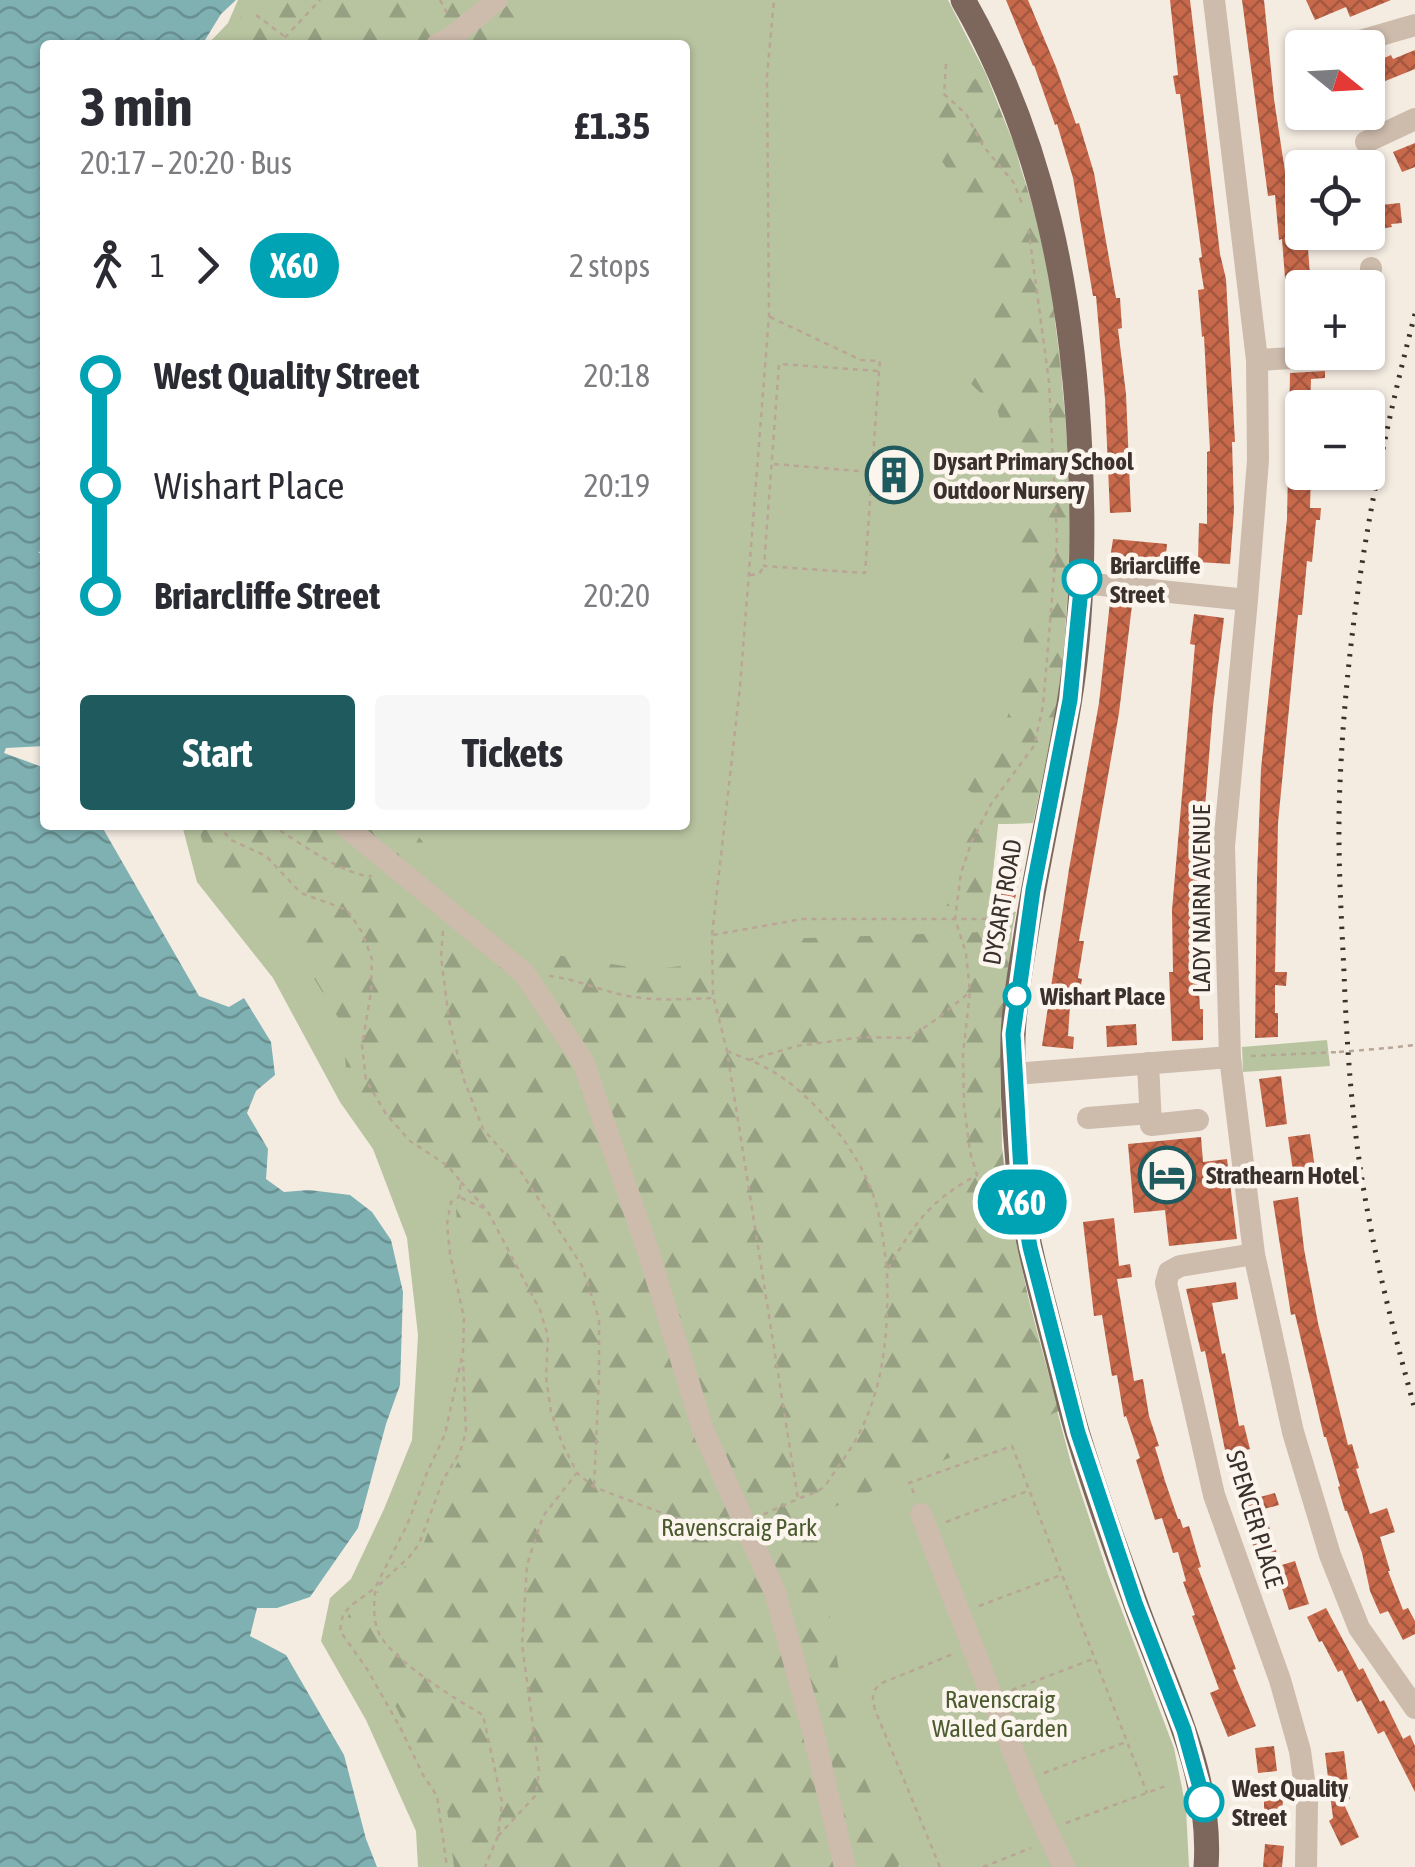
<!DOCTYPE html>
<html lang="en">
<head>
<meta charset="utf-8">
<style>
  body { margin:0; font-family:"Asap Condensed",sans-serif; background:#f7f7f7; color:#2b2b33; height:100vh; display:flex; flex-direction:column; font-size:38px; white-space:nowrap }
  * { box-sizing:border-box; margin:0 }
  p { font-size:32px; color:#7c7c81 }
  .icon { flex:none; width:55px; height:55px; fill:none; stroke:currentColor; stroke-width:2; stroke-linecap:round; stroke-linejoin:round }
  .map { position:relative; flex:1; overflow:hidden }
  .details { position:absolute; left:40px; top:40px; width:650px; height:790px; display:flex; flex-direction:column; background:#fff; border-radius:10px; box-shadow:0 2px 8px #0004 }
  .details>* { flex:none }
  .badge { padding:0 20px; border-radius:32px; font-size:35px; line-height:65px }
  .needle { width:65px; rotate:108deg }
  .buttons { position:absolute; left:1285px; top:30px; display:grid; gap:20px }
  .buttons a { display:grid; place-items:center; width:100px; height:100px; border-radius:10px; background:#fff; box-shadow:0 2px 8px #0004; font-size:50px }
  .map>.badge { position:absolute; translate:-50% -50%; box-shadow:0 0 0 5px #fff }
  .legs { display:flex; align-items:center; gap:15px; height:110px; padding:0 40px; font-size:32px }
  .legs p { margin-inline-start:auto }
  .headline { display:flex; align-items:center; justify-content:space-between; height:170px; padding:0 40px }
  h1 { font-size:55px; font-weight:700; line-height:75px }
  .primary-button { display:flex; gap:20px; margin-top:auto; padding:20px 40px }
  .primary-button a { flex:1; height:115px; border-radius:10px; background:#1f5a5e; color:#fff; font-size:40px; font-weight:700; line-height:115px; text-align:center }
  .primary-button a+a { background:#f7f7f7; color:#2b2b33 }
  ul { padding:0 40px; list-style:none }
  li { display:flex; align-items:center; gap:35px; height:110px; font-size:38px }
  li i { display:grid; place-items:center; width:15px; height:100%; margin:0 12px; background:currentColor }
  li i::after { content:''; width:25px; height:25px; margin:-12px; border:8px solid; border-radius:50%; background:#fff }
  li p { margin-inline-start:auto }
  li:first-child i { background:linear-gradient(#0000 50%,currentColor 0) }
  li:last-child i { background:linear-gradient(currentColor 50%,#0000 0) }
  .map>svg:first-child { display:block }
  .green { fill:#b8c4a0 }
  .forest { fill:url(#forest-firs) }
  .water { fill:url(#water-waves) }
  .building { fill:url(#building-cross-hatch) }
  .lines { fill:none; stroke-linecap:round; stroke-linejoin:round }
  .path { stroke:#b9a596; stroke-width:2.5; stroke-dasharray:5 5; stroke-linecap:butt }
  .minor { stroke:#cdbbac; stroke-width:22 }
  .major { stroke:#7d675c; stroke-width:25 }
  .rail { stroke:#3b302b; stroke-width:5; stroke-dasharray:2.5 8; stroke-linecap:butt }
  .path-bridge { stroke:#b9a596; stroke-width:2.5; stroke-dasharray:5 5; stroke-linecap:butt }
  .line-1-casing { stroke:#fff; stroke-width:22 }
  .line-1 { stroke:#00a3b4; stroke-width:15 }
  .stop-1-dot { fill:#fff; stroke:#00a3b4; stroke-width:5 }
  .labels { text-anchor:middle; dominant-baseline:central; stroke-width:9; stroke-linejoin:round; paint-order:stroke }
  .poi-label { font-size:25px; font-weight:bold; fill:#3b302b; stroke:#fbf5ee; text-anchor:start }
  .stop-label { font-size:25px; font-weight:bold; fill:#3b302b; stroke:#fbf5ee; text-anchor:start }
  .street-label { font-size:25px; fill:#3b302b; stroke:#fbf5ee }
  .park-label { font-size:25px; fill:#4a5a2e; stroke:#fbf5ee }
</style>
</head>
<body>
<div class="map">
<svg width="1415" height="1867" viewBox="0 0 1415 1867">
  <defs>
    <pattern id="forest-firs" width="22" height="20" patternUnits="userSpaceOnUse" patternTransform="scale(2.5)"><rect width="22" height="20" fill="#b8c4a0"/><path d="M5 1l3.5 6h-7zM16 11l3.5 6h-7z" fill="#97a083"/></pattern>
    <pattern id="water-waves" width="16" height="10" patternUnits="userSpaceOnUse" patternTransform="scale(2.5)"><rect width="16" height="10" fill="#7fb0b2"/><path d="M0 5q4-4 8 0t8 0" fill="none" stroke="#699091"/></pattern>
    <pattern id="building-cross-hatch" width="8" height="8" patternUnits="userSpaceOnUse" patternTransform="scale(2.5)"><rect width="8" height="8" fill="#c8694b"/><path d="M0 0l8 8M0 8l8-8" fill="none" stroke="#a4573f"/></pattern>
  </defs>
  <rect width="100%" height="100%" fill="#f4ebe1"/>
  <!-- green -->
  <path class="green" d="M238,0H948L985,72L1016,149L1053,308L1062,373L1033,823L998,824L989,907L1016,912L1012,931L1000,1063L1002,1148L1012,1215L1029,1305L1071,1463L1109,1577L1174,1748L1186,1808L1189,1867H418L416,1831L366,1720L321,1641L330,1598L351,1579L384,1509L412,1440L418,1335L407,1238L373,1149L340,1102L273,978L197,882L182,825H685V45H207L228,23Z
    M1327,1040L1330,1066L1243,1072L1242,1047Z"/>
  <!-- forest -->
  <path class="forest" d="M257,0H503L516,20L521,45H217L223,35Z
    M985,72C1009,131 1030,190 1045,252C1052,281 1054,312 1057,342C1072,450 1073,558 1062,667C1056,719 1044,771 1033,823L998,824L989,908L947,906L960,856L984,801L958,783L971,754L1006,739L1007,718L1021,678V656L1027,622L1016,588V563L1022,531L1006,482L1010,455L997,409L967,380L995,356L994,290L984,226L916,121Z
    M197,825H410L431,853L439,874L482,910L529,944L562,956L648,970L697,964L720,953L777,939L1012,931C1005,1003 996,1074 1002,1147C1009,1236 1035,1325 1059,1411L813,1516L853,1754L901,1857L898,1867H454L446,1801L427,1769L378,1671L345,1626L350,1611L380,1590L416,1556L422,1548L448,1479L460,1459L470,1433L472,1329L458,1239L456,1207L430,1169L417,1159L405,1154L350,1096L348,1089L342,1024L312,975L271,922L206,852Z"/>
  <!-- water -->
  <path class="water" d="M0,0H236L221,14L202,45H45V551L38,552L45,557V746L6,748L4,753L45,768V825H101L199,996L229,1007L244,998L271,1042L275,1075L256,1091L247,1113L268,1149L266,1179L284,1192L309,1190L350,1195L372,1212L391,1240L403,1292L400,1385L386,1424L358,1528L310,1597L277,1608H257L250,1636L286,1655L344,1755L366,1839L377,1867H0Z"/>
  <!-- building -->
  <path class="building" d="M1006,0H1028L1056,67L1076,124L1079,123L1094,173L1116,298H1120L1122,328L1118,329L1126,394L1131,512L1110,513L1105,399L1096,296H1093L1073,178L1057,124L1055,125L1034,65L1033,66Z
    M1170,0H1190L1220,254L1226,279L1235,442H1232L1234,510L1230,564L1198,562L1199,523L1207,524V452L1210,451L1204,336L1202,337L1198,290L1204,289L1199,258L1202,257L1180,94H1176L1173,76L1178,75Z
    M1242,0H1264L1274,99L1290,205L1296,204L1300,249H1308L1311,288H1302V342L1290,343L1282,239L1279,240L1275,195L1268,196Z
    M1306,0H1391L1350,17L1346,7L1315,20Z
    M1415,50V69L1373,86L1368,73V65L1391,55L1393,59Z
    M1415,143V167L1402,172L1393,152Z
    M1400,203L1402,223L1391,224L1392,227L1372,230L1370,206Z
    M1325,371V378L1311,379L1310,408H1302V472H1311L1310,508H1321L1320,520H1316L1312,562L1307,561L1302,615H1298L1278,823L1275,972H1287L1286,986L1275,985V1013H1278V1037L1255,1038L1257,878L1261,769L1287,519L1290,373Z
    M890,453L908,455L903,502L885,500L887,482L881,481L883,468H889Z
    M1113,539L1167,544L1165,565L1110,559Z
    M1110,602L1132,605L1119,713L1079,941H1084L1078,978L1082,979L1077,1007L1070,1006L1068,1036L1074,1037L1073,1049L1042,1046L1069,869L1099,703Z
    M1194,614L1224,618L1213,706L1197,910L1198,971L1200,1009H1203V1040L1172,1041L1169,972H1173L1172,910L1195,645L1190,644Z
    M1005,862L1022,865L1015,899L998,896Z
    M1136,1024L1137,1045L1107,1047L1106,1026Z
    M1281,1076L1287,1124L1266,1127L1259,1079Z
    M1310,1134L1317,1182L1295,1185L1288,1137Z
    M1201,1137L1203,1162L1227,1159L1237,1239L1169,1246L1165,1210L1134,1213L1128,1144Z
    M1298,1197L1304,1249L1318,1323L1348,1445L1352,1444L1359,1468L1356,1469L1370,1514L1387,1508L1395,1532L1380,1537L1390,1571H1388L1403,1610L1408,1608L1415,1621V1634L1403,1640L1388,1611L1380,1614L1370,1591L1362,1553L1347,1511H1345L1338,1487L1340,1486L1326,1437H1324L1295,1314L1291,1315L1273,1201Z
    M1114,1218L1119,1266L1130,1264L1132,1277L1117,1279L1134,1381L1143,1379L1149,1416L1159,1446L1155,1447L1165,1481L1178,1519H1180L1183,1528L1189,1526L1201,1567L1198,1568L1236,1669L1233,1670L1256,1726L1228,1737L1210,1693L1219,1689L1192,1616L1195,1615L1183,1582L1186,1581L1178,1552L1173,1553L1162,1518L1155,1520L1136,1460L1140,1458L1126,1416L1124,1417L1117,1375L1112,1376L1102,1315L1094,1316L1083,1222Z
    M1236,1282L1238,1299L1212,1303L1222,1354L1225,1353L1239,1426L1244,1425L1250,1449L1226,1455L1205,1351L1201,1352L1186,1289Z
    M1275,1493L1279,1505L1264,1509L1278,1557L1259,1563L1238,1503Z
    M1295,1561L1309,1604L1289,1610L1275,1567Z
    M1326,1608L1359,1670L1363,1668L1380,1702L1384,1700L1403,1739L1410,1735L1415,1746V1792L1384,1731L1378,1734L1361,1700L1357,1702L1342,1670L1338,1672L1322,1641L1319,1642L1307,1617Z
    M1274,1746L1277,1771L1258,1773L1255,1748Z
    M1344,1751L1350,1799L1342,1800L1359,1837L1341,1846L1329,1821L1333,1818L1325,1753Z
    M1264,1795H1283L1282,1820L1264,1819Z
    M1265,1844L1284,1846L1282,1867H1263Z"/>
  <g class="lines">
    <!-- path -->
    <path class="path" d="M440,0L447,13
      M256,15L284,36
      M278,45L320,0
      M946,64L944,94L966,114L983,146L1014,183L1022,204
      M770,317L861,360L880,361L879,371L865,573L764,566L779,364L879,371
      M774,464L870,472
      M750,575L759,574L763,568
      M218,825L231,840L266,856L301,893L347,910L362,932L372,959L371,992L362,1046L366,1080L386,1114L410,1141L448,1166L461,1182L459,1197L451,1202L447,1224L450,1254L464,1318L463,1352L445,1434L426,1475L407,1525L375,1588L353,1604L343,1614L340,1631L367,1669L401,1729L423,1775L437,1796L447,1867
      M272,825C295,840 346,877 372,876
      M443,931L441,957L449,1020L464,1080L483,1129L521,1172L582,1266L599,1319V1377L594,1487
      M713,935L802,919H1009
      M549,976C578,979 605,993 634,997C660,1001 687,999 713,998L712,935L740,687L769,316L767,76L774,0
      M714,999L727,1051L798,1499L762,1515
      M1388,1048L1415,1045
      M727,1051C741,1057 757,1062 770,1070C813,1094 861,1153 875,1201C882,1223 884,1247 887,1270C915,1223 928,1202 977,1175L970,1152L964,1105L963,1054L970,992L966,953L955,919L961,873L972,841L991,804L1034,746L1043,706L1057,539L1049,382L1028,226
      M1251,1056L1339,1052
      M749,1060L797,1046L863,1037L909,1038L938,1018L969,993
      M461,1182L487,1210L540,1310L548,1336L546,1377L551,1412L562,1443L577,1473L594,1487L686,1522L710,1528L725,1526
      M461,1198L486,1209
      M914,1493L909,1483L1012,1446L1147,1793
      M800,1498C807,1495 816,1493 821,1489C829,1483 834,1471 840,1464C883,1406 889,1341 887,1271
      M946,1522L1028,1491
      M379,1585L410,1556L419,1544L443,1480L460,1452L466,1432L463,1360
      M375,1591C374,1604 373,1619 378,1631C388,1658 457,1700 483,1715L502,1802L498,1836L485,1867
      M979,1606L1061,1575
      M1012,1690L1093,1659
      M1044,1773L1126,1742
      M1066,1823L1168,1785
      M498,1836L536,1795L539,1771L522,1644L527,1565L543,1516L576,1474
      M940,1867L875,1710C872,1698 871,1691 882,1683L953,1654
      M983,1867L1031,1848"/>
    <!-- minor -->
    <path class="minor" d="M1214,0L1257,360L1258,460L1247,600L1224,846L1230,1057L1254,1254L1293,1432L1330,1555L1359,1628L1415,1708
      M437,45L452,37L497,0
      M1339,47L1415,25
      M1366,142L1415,119
      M1368,301L1371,268
      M1257,360L1348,355L1351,352
      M1083,583L1247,600
      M344,825L523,972L583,1061L650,1257L703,1430L775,1592L812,1727L845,1867
      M1148,1063L1151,1125L1198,1120
      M1014,1074L1230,1057
      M1088,1118L1150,1113
      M1254,1254L1180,1266L1169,1272L1166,1283L1214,1495L1280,1680L1300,1751L1307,1802L1306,1867
      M921,1514L1031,1797L1064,1867"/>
    <!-- major -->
    <path class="major" d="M963,0C1043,139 1073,295 1080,454C1084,538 1083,620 1069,704C1056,783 1037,861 1025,941C1020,972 1014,1005 1013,1037C1012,1091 1016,1156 1023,1210C1029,1251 1041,1292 1051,1332C1060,1366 1068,1401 1078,1435C1095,1490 1114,1545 1134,1599C1164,1686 1213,1772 1206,1867"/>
    <!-- rail -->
    <path class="rail" d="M1415,314C1374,470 1347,622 1340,783C1337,846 1341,909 1344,972C1347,1054 1353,1138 1369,1219C1381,1284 1398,1347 1415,1410"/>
    <!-- path-bridge -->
    <path class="path-bridge" d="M1339,1052L1388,1048"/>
  </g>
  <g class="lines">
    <!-- line-1 casing -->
    <g class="line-1-casing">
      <path id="line-1" d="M1082,579L1070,700L1033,890L1013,1034L1023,1207L1030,1247L1078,1433L1135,1603L1184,1730L1204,1802"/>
    </g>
    <!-- line-1 -->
    <use href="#line-1" class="line-1"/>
  </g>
  <!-- icons -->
  <defs>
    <g id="building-ring" transform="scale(2.875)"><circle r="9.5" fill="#fbf5ee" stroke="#1f5a5e" stroke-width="1.5"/><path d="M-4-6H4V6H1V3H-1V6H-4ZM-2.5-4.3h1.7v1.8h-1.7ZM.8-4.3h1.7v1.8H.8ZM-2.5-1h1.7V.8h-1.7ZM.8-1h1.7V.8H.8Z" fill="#1f5a5e"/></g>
    <g id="hotel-ring" transform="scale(2.875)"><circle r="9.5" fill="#fbf5ee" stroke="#1f5a5e" stroke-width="1.5"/><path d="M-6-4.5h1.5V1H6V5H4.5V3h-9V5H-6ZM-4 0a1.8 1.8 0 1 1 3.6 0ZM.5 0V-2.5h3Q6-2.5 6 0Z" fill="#1f5a5e"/></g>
  </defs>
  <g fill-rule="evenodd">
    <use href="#building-ring" x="894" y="475"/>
    <use href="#hotel-ring" x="1167" y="1175"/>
  </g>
  <!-- markers -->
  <g class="stop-1-dot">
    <circle cx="1082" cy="579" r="18"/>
    <circle cx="1017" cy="996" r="12"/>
    <circle cx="1204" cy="1802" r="18"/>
  </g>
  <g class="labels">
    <!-- poi labels -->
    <g class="poi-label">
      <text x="933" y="461">Dysart Primary School<tspan x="933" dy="29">Outdoor Nursery</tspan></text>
      <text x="1206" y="1175">Strathearn Hotel</text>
    </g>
    <!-- stop labels -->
    <g class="stop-label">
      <text x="1110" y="565">Briarcliffe<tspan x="1110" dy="29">Street</tspan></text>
      <text x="1040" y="996">Wishart Place</text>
      <text x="1232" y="1788">West Quality<tspan x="1232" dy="29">Street</tspan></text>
    </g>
    <!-- street labels -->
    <g class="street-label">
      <text transform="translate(1201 899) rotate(-90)">LADY NAIRN AVENUE</text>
      <text transform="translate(1002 902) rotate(-80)">DYSART ROAD</text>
      <text transform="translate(1255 1519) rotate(73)">SPENCER PLACE</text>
    </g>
    <!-- park labels -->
    <g class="park-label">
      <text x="739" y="1527">Ravenscraig Park</text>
      <text x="1000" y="1699">Ravenscraig<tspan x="1000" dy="29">Walled Garden</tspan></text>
    </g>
  </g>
</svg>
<div class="buttons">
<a><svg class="needle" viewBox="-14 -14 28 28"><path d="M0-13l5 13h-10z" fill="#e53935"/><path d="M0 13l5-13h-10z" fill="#7c7c81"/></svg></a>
<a><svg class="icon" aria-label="locate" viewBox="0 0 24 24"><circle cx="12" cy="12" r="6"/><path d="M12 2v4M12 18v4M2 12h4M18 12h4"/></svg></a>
<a>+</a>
<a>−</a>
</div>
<b class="badge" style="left:1022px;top:1202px;background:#00a3b4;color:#fff">X60</b>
<section class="details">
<div class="headline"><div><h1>3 min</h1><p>20:17 – 20:20 · Bus</p></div><b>£1.35</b></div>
<div class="legs"><svg class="icon" aria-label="walk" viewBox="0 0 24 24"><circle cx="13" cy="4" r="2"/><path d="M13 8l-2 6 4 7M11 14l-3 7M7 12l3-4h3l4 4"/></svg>1<svg class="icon" aria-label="forward" viewBox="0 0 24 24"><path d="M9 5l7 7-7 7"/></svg><b class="badge" style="background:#00a3b4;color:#fff">X60</b><p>2 stops</p></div>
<ul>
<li><i style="color:#00a3b4"></i><b>West Quality Street</b><p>20:18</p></li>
<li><i style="color:#00a3b4"></i><span>Wishart Place</span><p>20:19</p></li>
<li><i style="color:#00a3b4"></i><b>Briarcliffe Street</b><p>20:20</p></li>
</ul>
<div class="primary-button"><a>Start</a><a>Tickets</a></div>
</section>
</div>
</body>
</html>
